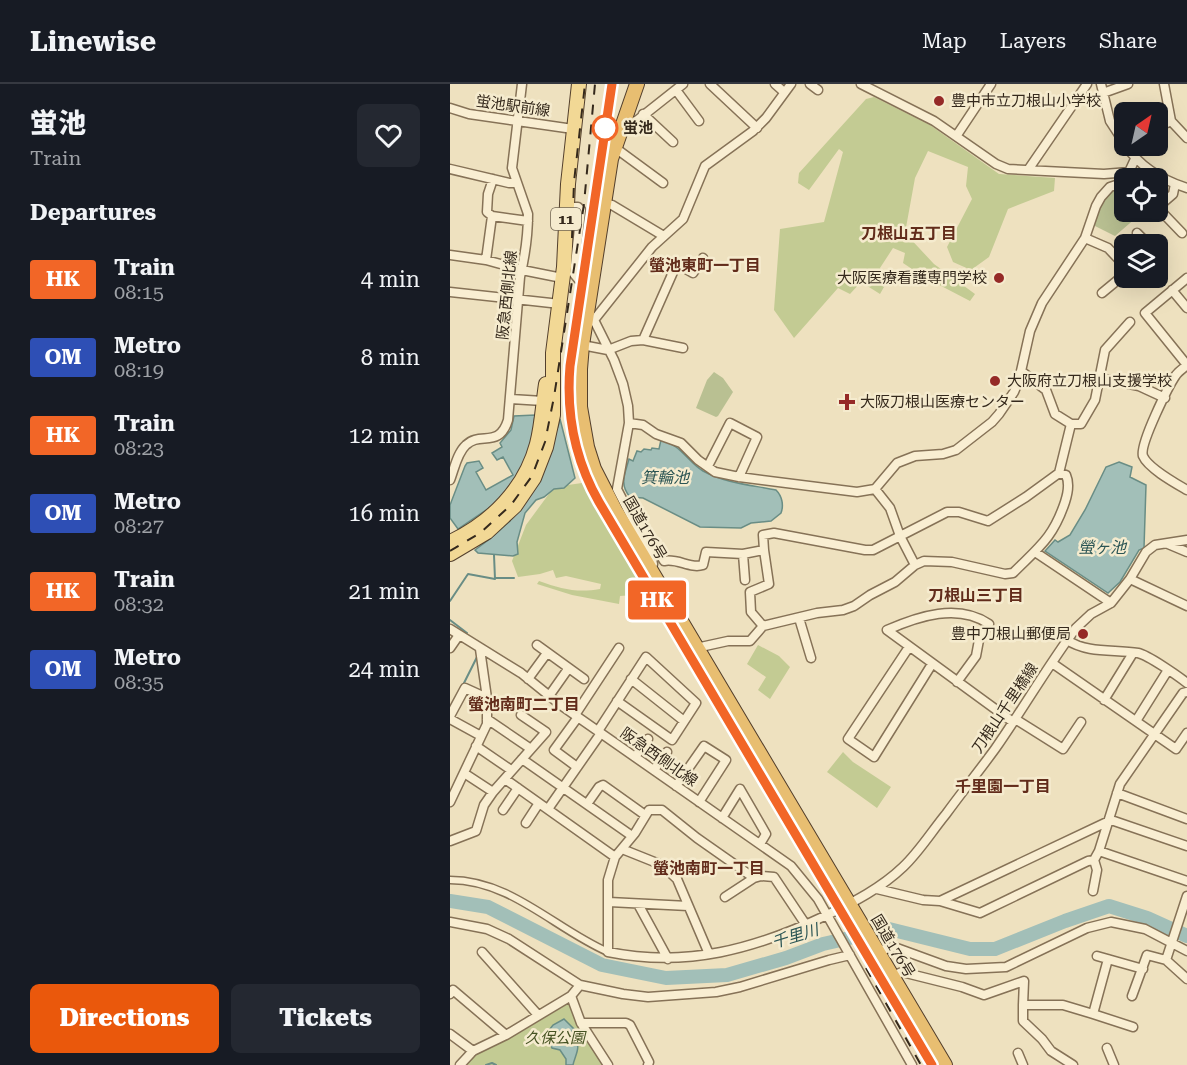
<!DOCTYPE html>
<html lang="en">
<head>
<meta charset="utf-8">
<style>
  body { margin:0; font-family:"Roboto Serif","Noto Sans JP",serif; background:#242831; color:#f1f3f6; height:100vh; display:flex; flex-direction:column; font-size:22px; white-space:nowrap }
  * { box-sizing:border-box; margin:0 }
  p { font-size:20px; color:#9ea1a6 }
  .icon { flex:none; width:33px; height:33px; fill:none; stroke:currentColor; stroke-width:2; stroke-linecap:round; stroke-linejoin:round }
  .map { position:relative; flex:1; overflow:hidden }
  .side { display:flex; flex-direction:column; background:#171b24; width:450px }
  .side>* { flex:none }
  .badge { padding:0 12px; border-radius:4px; font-size:21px; line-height:39px }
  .needle { width:39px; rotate:34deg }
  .fabs { position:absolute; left:664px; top:18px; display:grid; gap:12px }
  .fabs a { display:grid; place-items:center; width:54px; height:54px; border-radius:9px; background:#171b24; box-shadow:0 6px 24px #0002; font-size:30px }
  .map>.badge { position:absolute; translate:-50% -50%; box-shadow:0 0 0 3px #fff }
  h2 { padding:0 30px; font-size:22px; line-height:54px }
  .round { display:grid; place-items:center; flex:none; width:63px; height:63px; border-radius:9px; background:#242831 }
  .headline { display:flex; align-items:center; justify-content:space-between; height:102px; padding:0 30px }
  h1 { font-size:28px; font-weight:800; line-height:45px }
  .cta { display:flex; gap:12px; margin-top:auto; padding:12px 30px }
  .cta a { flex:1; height:69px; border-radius:9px; background:#ea580c; color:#fff; font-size:24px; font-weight:800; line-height:69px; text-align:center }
  .cta a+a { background:#242831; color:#f1f3f6 }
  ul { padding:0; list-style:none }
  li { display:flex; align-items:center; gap:18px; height:78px; padding:0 30px }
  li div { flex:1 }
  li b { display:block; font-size:22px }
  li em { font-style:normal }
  li .badge { min-width:66px; font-weight:700; text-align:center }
  header { display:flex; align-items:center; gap:36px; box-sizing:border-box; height:84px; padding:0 30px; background:#171b24; border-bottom:2px solid #363941 }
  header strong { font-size:28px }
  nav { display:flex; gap:33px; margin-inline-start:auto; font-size:21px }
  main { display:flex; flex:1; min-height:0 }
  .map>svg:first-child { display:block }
  .green { fill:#c3cb93 }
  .cemetery { fill:#b9c092 }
  .water { fill:#a2bfb8; stroke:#698d85; stroke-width:1.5 }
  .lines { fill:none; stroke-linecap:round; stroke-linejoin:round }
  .stream { stroke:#698d85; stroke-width:2 }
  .river { stroke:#a2bfb8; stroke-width:14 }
  .pedestrian-casing { stroke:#867257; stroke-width:9 }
  .minor-casing { stroke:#867257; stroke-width:11 }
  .primary-casing { stroke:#533f2c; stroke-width:16 }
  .trunk-casing { stroke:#533f2c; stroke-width:16 }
  .pedestrian { stroke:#f9eed2; stroke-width:6 }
  .minor { stroke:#f9eed2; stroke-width:8 }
  .primary { stroke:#f2d895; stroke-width:14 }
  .trunk { stroke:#e8be71; stroke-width:14 }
  .rail { stroke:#35291c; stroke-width:2; stroke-dasharray:10 10; stroke-linecap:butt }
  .line-casing { stroke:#fff; stroke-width:14 }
  .line { stroke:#f26627; stroke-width:9 }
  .poi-dot { fill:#952a27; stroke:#f5ebce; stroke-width:2 }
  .stop-dot { fill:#fff; stroke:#f26627; stroke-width:3 }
  .labels { text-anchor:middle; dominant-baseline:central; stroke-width:5; stroke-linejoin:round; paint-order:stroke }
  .shield { fill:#f5ebce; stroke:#6f6351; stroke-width:1.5 }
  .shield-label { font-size:14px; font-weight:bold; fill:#35291c }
  .poi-label { font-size:15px; fill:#35291c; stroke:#f5ebce; text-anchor:start }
  .street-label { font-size:15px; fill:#35291c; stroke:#f5ebce }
  .stop-label { font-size:15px; font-weight:bold; fill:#35291c; stroke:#f5ebce; text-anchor:start }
  .park-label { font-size:15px; font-style:italic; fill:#455222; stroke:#f5ebce }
  .neighbourhood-label { font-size:16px; font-weight:bold; fill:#622c1b; stroke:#f5ebce }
  .water-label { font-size:16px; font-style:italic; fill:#2b5554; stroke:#f5ebce }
</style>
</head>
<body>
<header>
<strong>Linewise</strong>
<nav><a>Map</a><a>Layers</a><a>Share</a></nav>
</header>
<main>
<section class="side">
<div class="headline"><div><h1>蛍池</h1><p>Train</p></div><a class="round"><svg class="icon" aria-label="heart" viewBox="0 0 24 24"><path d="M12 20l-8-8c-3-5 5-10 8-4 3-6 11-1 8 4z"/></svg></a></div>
<h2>Departures</h2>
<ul>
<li><span class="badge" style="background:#f26627;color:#fff">HK</span><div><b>Train</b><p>08:15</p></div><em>4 min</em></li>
<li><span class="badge" style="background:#2e4fb5;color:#fff">OM</span><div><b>Metro</b><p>08:19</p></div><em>8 min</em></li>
<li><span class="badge" style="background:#f26627;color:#fff">HK</span><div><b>Train</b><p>08:23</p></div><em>12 min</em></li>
<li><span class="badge" style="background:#2e4fb5;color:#fff">OM</span><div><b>Metro</b><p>08:27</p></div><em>16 min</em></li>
<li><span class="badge" style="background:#f26627;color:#fff">HK</span><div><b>Train</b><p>08:32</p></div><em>21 min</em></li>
<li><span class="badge" style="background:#2e4fb5;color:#fff">OM</span><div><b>Metro</b><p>08:35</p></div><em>24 min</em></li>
</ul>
<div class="cta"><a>Directions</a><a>Tickets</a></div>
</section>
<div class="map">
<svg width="737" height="981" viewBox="0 0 737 981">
  <rect width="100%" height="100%" fill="#eee1bf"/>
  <!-- green -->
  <path class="green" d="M424,13L480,41L549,90L605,94L604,107L558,125L539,173L521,186L503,178L497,163L522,115L516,102L518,83L478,67L465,94L455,149L484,180L525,210L520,217L474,193L453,179L455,169L443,164L430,184L438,196L430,210L411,198L400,210L388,204L344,254L324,226L330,145L374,138L393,68L389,65L359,106L348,99L349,89L416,15Z
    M132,399L198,514L192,512L184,502V511L170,512L169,520L122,511L87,500L89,497C111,505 127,509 150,505L151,500L116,492L106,494L103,486L90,490L68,493L62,477L76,441L104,403Z
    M308,561L329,572L340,583L320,615L308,606L316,593L297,580Z
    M393,668L403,678L441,703L427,724L377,688Z
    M117,917L120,918L155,981H13L24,970Z"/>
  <!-- cemetery -->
  <path class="cemetery" d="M675,101V128H680L687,133L665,152L643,141C649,123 654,105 675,101Z
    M264,288L273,294L283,308L268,332L266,333L246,324L257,296Z"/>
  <!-- water -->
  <path class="water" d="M85,331L84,339L106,343H108L110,335L125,394L114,404L104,405L94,413L86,416L75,429L67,458L68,470L63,472L28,469L25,466L41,454L60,437L45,420L8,445L0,434V421L15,382L17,379L29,377L33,384L26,388L36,406L63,391L53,373L47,376L42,369L52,363L50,359L61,346L64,332Z
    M211,356C230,360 238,378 253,387C275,399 301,401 326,406C332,412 334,421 331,429L321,437L301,439L291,444L250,443L193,414L180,413C169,400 175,390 179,375L183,377L187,367L191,368L194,365L201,366L202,364L209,365Z
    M669,378L682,383L680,393L696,401L694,464L689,466L670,498L658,509L595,467L605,456L608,458L620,451L635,426L656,383Z
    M114,935L124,945L118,950V954H124C132,963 125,971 123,981H116V975L110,966L102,964L96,950L103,941Z"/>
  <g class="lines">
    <!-- stream -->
    <path class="stream" d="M45,494H64
      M0,517L18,490L45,495L44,471
      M0,536L17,549
      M12,603L28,571
      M36,981L42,979L46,981"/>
    <!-- river -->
    <path class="river" d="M0,817L38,823L152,881L216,894L277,891L336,874L373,860L439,845L520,865H545L615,837L659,822L697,834L737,852"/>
    <!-- pedestrian casing -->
    <g class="pedestrian-casing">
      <path id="pedestrian" d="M0,796C61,796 105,845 158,868"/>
    </g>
    <!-- minor casing -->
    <g class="minor-casing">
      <path id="minor" d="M260,0L307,44
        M325,0L334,8
        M360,0L368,6
        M411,0L484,37L546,80L558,85L654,90L679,88L685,75
        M651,0L660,37L675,60
        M714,0L721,37L737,54
        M226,6L249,37
        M653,9L678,0
        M0,24L19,30L123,45
        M193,30L223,58
        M172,42H180L233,0
        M708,43L721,37
        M507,51L541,0
        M676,62C691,84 712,96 737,104
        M164,63L213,99
        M0,85L59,99H67
        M578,86L637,0
        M690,94L697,93L701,87
        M153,119L162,121L212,151
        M117,123H128L131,126L124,190L133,201L141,203
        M708,123L723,110L725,100
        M708,124L732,149
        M42,132L37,128L38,110L43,95
        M687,149L698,160
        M635,154L658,164L675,182
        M708,163L711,161
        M0,171L36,176L72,186L112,194
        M36,176L42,132L78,137
        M737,194L695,229L737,281C734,284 729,287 726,291C719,301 689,361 693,372C698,384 725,399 737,406
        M722,206L737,224
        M0,208L110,220
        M652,209L675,190
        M139,235L144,236L164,276L173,300L178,322L179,339L167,405L201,471L203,480L202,483
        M144,236L202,163L233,135L255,82L303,47L316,34L341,0
        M193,256L224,186L229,181L243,189L253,174
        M132,261L158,266L181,257L193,256L233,264
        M571,287L596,306L605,330L621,340
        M650,294L689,302L715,314
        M61,315L93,317
        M179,339L193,341L206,350L231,359L248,376L265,388L289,393L407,408L425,405
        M258,382L280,339L307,353L289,393
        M609,389L621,340H631L645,316L655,266L680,238
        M0,396C4,386 7,369 16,361C30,347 49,365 58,336L70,193C75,172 78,152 78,130L62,84L72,0
        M173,416L183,425L214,477C228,474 240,485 253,481L256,468L293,470L314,466L313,451L324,449L415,466H423L497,428H509L538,437L576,413L609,389L616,391C620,400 618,409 615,418C603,454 589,463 563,489L555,490L502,478L474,477L465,481L445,498L420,511L404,522L393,526L367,529L313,542L300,557H278L246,564
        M718,460L737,468
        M585,468L661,519
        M293,470L295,496
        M465,481L450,452L440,424L425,405L447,379L465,372L493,370L506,366L542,338L549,330L564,308L569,296L580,247L592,219L635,154L646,122L651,113L660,103L675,98
        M680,495L737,522
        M349,534L361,574
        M313,542L301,528L300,508L319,500L314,466
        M0,545L71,589L112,622L341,782L368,815L462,981
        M617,556C638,570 665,565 688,569C698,571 728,592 737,599
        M87,561L134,595
        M459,563L398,655L424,673L482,580
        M0,564L9,551
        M602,579L726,665L737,649
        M78,595L97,569
        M181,595L234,637
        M507,598L526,572L529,556L539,540C508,519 469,532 437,546L563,638
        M99,612L118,585
        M654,616L683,569
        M125,631L169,564
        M0,632L15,604L37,614
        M0,635L31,652
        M37,635L81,665
        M565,635L613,665L631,638
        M686,637L718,586
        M148,647L196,573L246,619L222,656L167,617
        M26,662L61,686
        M185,673L198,655
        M72,675L182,752
        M127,683L104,666L128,633
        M204,686L217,668
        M14,689L43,708
        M55,695L165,773
        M226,702L254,662L276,676L249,718
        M667,709L737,735
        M0,718L37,640V614L30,565
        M137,720L149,703L153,701L195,731
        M98,725L151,649
        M53,726L68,704
        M272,734L290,705L316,750L310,760
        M76,739L89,719
        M0,757L26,747L34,721L43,708L96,648L71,631
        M172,765L212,781L227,795L259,870
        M649,767L670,700L733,609L737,608
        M427,805L473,816L490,817L659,737H664L737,762
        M643,807L647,786L644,776
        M737,812L716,876L737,895
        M275,813L304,794
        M490,817L530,829L638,777L644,776L649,767L737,797
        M159,818L238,822
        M188,820L218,875
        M0,838L37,845L59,855L130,901L173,910L198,913L266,908L290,903L379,876L400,871
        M356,841L324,793L311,792L304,794L247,754L212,726H199L185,749L165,773L158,796V868C237,884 305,865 377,831C404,818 431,804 453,783C469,768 482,747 496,730C512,708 529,687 545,665C573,625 597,583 626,544L641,530L661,519L680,495L696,468L705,461L737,456
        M427,867L444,863L496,882L516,885L556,883L637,844L661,838L695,845L737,867
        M32,868L88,931
        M647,872L693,885
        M658,875L643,930L683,943
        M442,892L452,888L512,903L534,911L574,897L573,921H613L643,930
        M130,901L121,912L131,939L158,981
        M0,910L3,906L56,951
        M682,912L697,871L716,876
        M573,921V937L592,955L601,967L623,981
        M131,939H176L180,941L199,978L198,981
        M0,950L23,967
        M657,964L664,981
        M568,969L573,981
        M10,981L23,967L56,951L121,912"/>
    </g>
    <!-- primary casing -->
    <g class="primary-casing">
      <path id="primary" d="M0,458C41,439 75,405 87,360C92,341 93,320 96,300
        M0,470L37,448L65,422L84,394L96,363L103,331V269L114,183L118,100L129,0"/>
    </g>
    <!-- trunk casing -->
    <g class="trunk-casing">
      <path id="trunk" d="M187,0L161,75L132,261L130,285V323L137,363L144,385L165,426L495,981"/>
    </g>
    <!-- pedestrian -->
    <use href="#pedestrian" class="pedestrian"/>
    <!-- minor -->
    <use href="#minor" class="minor"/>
    <!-- primary -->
    <use href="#primary" class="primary"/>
    <!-- trunk -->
    <use href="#trunk" class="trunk"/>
    <!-- rail -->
    <path class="rail" d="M162,0L120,282C116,330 125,376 149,418L482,981
      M122,154L124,98L135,0
      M0,467L30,449L61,421L82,392L95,358L104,313L134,120L145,0
      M416,884L471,981"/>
  </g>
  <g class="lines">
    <!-- line casing -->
    <g class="line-casing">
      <path id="line" d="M162,0L120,282C116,330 125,376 149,418L482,981"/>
    </g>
    <!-- line -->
    <use href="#line" class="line"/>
  </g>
  <!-- markers -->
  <g class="poi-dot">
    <circle cx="489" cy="17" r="6"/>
    <circle cx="549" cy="194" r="6"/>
    <circle cx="545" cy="297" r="6"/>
    <path d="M394 309h6v6h6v6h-6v6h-6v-6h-6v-6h6z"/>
    <circle cx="633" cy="550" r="6"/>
  </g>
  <circle class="stop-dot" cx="155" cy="44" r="12"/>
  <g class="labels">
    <!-- shield labels -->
    <rect class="shield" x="101" y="124" width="30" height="22" rx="4.5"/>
    <g class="shield-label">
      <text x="116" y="135">11</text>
    </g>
    <!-- poi labels -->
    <g class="poi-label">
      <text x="501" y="17">豊中市立刀根山小学校</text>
      <text x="537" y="194" text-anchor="end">大阪医療看護専門学校</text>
      <text x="557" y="297">大阪府立刀根山支援学校</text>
      <text x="410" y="318">大阪刀根山医療センター</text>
      <text x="621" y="550" text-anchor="end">豊中刀根山郵便局</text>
    </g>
    <!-- street labels -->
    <g class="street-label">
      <text transform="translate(63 22) rotate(8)">蛍池駅前線</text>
      <text transform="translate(57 211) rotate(-84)">阪急西側北線</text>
      <text transform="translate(195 444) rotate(60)">国道176号</text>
      <text transform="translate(555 624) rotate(-56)">刀根山千里橋線</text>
      <text transform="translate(209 673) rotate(35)">阪急西側北線</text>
      <text transform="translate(443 862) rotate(59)">国道176号</text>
    </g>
    <!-- stop labels -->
    <g class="stop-label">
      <text x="173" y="44">蛍池</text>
    </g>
    <!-- park labels -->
    <g class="park-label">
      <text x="105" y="954">久保公園</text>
    </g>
    <!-- neighbourhood labels -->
    <g class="neighbourhood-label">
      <text x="459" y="149">刀根山五丁目</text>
      <text x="255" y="181">螢池東町一丁目</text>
      <text x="526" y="511">刀根山三丁目</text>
      <text x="74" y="620">螢池南町二丁目</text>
      <text x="553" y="702">千里園一丁目</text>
      <text x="259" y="784">螢池南町一丁目</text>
    </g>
    <!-- water labels -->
    <g class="water-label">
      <text x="215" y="393">箕輪池</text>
      <text x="652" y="463">螢ヶ池</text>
      <text transform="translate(345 852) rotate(-17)">千里川</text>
    </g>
  </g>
</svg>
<div class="fabs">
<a><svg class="needle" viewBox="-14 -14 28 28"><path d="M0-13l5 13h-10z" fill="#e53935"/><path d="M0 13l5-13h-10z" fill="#9ea1a6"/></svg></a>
<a><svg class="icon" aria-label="locate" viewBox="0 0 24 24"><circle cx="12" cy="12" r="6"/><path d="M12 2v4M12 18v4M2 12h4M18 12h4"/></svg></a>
<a><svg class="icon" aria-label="layers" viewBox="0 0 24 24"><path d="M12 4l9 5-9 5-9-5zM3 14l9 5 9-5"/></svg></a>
</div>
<b class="badge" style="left:207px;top:516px;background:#f26627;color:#fff">HK</b>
</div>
</main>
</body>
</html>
